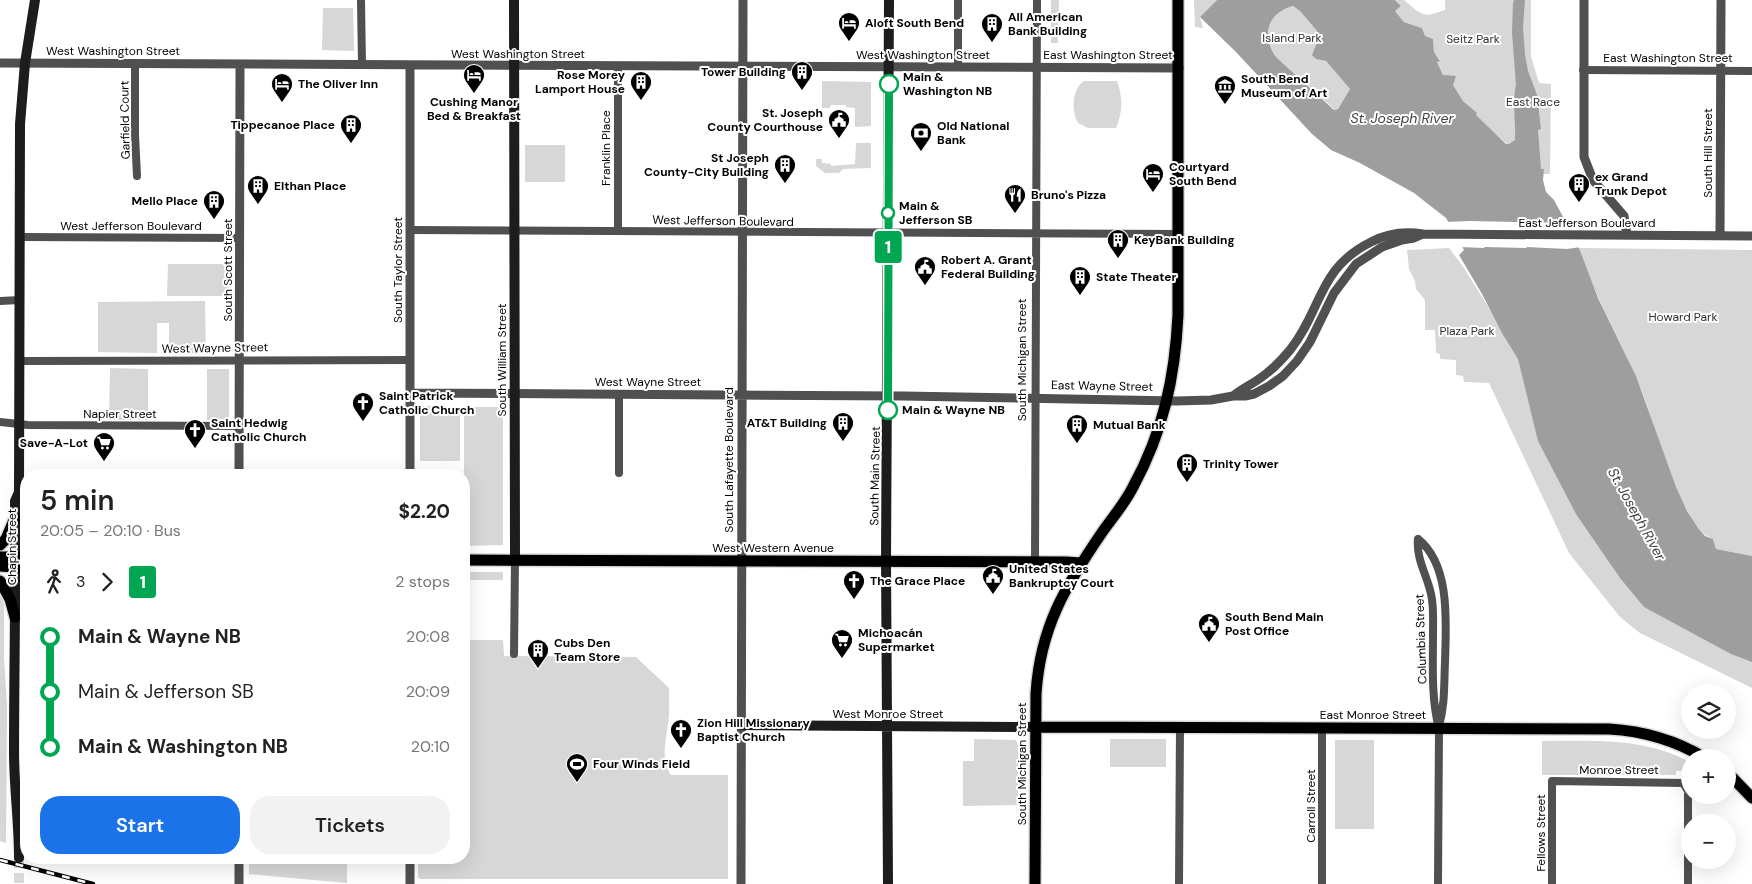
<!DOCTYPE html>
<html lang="en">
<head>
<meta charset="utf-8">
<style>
  body { margin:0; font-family:"DM Sans",sans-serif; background:#f2f2f2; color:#222; height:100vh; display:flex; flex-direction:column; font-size:19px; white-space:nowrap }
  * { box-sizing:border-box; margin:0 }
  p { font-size:16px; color:#767676 }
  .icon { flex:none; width:28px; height:28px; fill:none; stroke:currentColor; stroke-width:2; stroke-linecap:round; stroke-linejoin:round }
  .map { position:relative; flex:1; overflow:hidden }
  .sheet { position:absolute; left:20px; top:469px; width:450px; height:395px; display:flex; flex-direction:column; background:#fff; border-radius:20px; box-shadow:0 5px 20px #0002 }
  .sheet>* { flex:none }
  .badge { padding:0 10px; border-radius:4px; font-size:18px; line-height:32px }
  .buttons { position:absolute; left:1681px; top:684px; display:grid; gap:10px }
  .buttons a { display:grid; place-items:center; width:55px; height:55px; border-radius:50%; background:#fff; box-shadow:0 5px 20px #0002; font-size:25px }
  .map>.badge { position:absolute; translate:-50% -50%; box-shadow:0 0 0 2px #fff }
  .legs { display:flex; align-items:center; gap:8px; height:55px; padding:0 20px; font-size:16px }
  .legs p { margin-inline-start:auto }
  .summary { display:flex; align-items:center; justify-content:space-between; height:85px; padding:0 20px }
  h1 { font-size:28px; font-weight:600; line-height:38px }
  .cta { display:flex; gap:10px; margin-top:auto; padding:10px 20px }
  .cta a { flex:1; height:58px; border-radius:20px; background:#1a73e8; color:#fff; font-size:20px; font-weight:600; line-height:58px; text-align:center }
  .cta a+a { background:#f2f2f2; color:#222 }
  ul { padding:0 20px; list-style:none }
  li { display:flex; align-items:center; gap:18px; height:55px; font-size:19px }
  li i { display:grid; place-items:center; width:8px; height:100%; margin:0 6px; background:currentColor }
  li i::after { content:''; width:12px; height:12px; margin:-6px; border:4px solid; border-radius:50%; background:#fff }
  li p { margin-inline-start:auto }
  li:first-child i { background:linear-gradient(#0000 50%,currentColor 0) }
  li:last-child i { background:linear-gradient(currentColor 50%,#0000 0) }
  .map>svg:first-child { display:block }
  .green { fill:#d7d7d7 }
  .water { fill:#9e9e9e; fill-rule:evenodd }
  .pier { fill:#fff }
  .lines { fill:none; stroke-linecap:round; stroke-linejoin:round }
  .secondary-tunnel { stroke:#d9d9d9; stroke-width:10; stroke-dasharray:10 5; stroke-linecap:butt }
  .primary-casing { stroke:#dbdbdb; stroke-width:14 }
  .minor { stroke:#505050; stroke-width:8 }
  .tertiary { stroke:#505050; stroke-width:9 }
  .secondary { stroke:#1d1d1d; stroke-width:10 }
  .primary { stroke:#000; stroke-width:11 }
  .rail-casing { stroke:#000; stroke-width:4.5 }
  .rail { stroke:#fff; stroke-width:2.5; stroke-dasharray:8; stroke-linecap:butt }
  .line-1-casing { stroke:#fff; stroke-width:11 }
  .line-1 { stroke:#00a651; stroke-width:8 }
  .stop-1-dot { fill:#fff; stroke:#00a651; stroke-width:2.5 }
  .labels { text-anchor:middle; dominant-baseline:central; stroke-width:4; stroke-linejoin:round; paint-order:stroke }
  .poi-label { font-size:12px; font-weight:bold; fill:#000; stroke:#fff; text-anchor:start }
  .park-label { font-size:12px; fill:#2e2e2e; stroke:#fff }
  .street-label { font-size:12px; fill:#000; stroke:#fff }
  .stop-label { font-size:12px; font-weight:bold; fill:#000; stroke:#fff; text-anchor:start }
  .water-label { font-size:14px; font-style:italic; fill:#3f3f3f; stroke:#fff }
</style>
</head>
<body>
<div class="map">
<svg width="1752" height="884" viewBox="0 0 1752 884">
  <rect width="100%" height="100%" fill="#fff"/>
  <!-- green -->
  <path class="green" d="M1051,0H1059L1058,43H1051Z
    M1194,0H1217L1200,17L1203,28L1195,27Z
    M1395,0H1404L1417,11L1423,14L1429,15L1445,10V0H1531V56L1539,83L1551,84L1550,174H1543L1544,169H1541L1512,144H1507L1475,115L1477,114L1463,101L1453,85L1443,75L1437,62L1440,60L1434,52L1433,39L1425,36L1422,28L1404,22L1395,11L1401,6Z
    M1293,6L1300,11L1317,31L1316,59L1326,61L1350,89L1338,109L1335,110L1276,57C1261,36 1267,13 1293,6Z
    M323,8H353L354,51L322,50Z
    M822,81L871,82V126L855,127V108L846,107V105H831L830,108H822Z
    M1084,81H1117C1123,97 1123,112 1116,128H1088L1078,123C1071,112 1072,88 1084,81Z
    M856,143H871V168L843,169L839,173H825L816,166V159H822V163L831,164V166L855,164Z
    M525,145H565V182H525Z
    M1449,248L1464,268L1519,357L1752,658V688L1640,633L1620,617L1569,553L1489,383L1464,382L1463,376L1456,375V360L1440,359V354L1436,353L1435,330H1425V300L1416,289L1415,281L1409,269L1407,250Z
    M1579,248L1752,250V556L1716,549L1713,539C1700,534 1694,523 1688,512C1664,470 1655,421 1636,377C1618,334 1593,294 1579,248Z
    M168,264H229V296H167Z
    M205,301L206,353H169V323H157V353L98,352V302Z
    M110,368L148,369V420H109Z
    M207,369H229V421L207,420Z
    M420,406H460V461H420Z
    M464,407H503V545L464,546Z
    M464,572H503V580H464Z
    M0,593L4,604V657L7,706L6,843L0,841Z
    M464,640H503L504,656L636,657L669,688C669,700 670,713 668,724C666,742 660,758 671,775H728V879H420L418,877V858H464Z
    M974,739L1016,740L1018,745V805L963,806V761H974Z
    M1110,739H1166V767H1110Z
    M1335,740H1374V829H1335Z
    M1542,741C1592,741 1644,737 1690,762V771H1676V775H1542Z
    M249,858H347V883L249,874Z"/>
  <!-- water -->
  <path class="water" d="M1217,0H1395L1401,6L1395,11L1404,22L1422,28L1425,36L1433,39L1434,52L1440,61L1437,62L1443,75L1456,76L1453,85L1463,101L1477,113L1476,115L1506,144H1509L1515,140C1516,123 1512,101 1516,85L1512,32L1513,3L1514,0H1525L1523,27L1525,55L1528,71L1537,95L1541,129L1538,130L1541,169H1544L1543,180L1546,192L1554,200L1561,213L1579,248L1598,298L1636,376L1676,487L1687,511L1698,528L1705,536L1713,539L1716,549L1752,556V662L1731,654L1644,607L1620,578L1576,514L1538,441L1518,359L1502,333L1482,294L1459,255L1464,250L1446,218L1414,193L1360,163L1331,150L1312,134L1236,52L1200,17ZM1293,6L1300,11L1317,31L1316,45L1312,55L1316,59L1326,61L1350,89L1338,109L1334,110L1276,57C1261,36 1267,13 1293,6Z"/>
  <!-- pier -->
  <path class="pier" d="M1470,221L1569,223L1581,247L1567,249L1527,247L1526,248L1485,247L1484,248L1460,247L1445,222Z"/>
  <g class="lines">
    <!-- secondary-tunnel -->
    <path class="secondary-tunnel" d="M19,858V884"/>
    <!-- primary casing -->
    <g class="primary-casing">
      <path id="primary" d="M0,545L6,539L15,518
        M0,557H26
        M464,560L1066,562L1081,563
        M0,566L26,568
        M0,581L10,599L15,617
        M1035,727L1609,729C1644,731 1675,740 1705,758
        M1728,773L1752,798
        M1035,884L1036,694C1040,627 1066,585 1103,531C1113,517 1125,503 1133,487C1163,432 1175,378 1178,315V0"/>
    </g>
    <!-- minor -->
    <path class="minor" d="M361,0L362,65
      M958,0V67
      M135,64V135L137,176
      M1583,70L1752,71
      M410,230L1178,234
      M618,231V67
      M21,237L240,238
      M0,301L20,300
      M20,361L410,360
      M0,422L28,425L240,426
      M619,473V395
      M1418,539C1416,559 1427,575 1431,594C1434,607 1433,620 1433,633C1433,665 1431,698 1439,729L1438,884
      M1418,539C1451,565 1446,624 1445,662C1444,684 1445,705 1439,726
      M1035,562L1037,0
      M514,654L515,560
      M1179,884L1180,727
      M1322,884V728
      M1552,884V781L1683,783L1688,791V884"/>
    <!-- tertiary -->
    <path class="tertiary" d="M1584,0V157L1593,180L1624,216L1627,235
      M0,63L1179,68
      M1720,236L1721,0
      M410,393L903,396L1176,401L1211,400L1233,396H1245L1254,394L1269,386L1283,376L1297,361L1310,342L1334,293L1356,264L1382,247L1402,240L1414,238L1423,234
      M1233,396C1240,390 1248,386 1256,381C1269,373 1280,362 1290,350C1322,310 1318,268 1371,242C1388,233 1404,231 1423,234L1752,236
      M239,475L240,64
      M410,475V65
      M239,858V884
      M410,858V884
      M741,884L743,0"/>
    <!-- secondary -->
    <path class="secondary" d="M514,0L515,560
      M19,492C30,512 26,536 25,558C24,583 23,608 26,632
      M741,725L1035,727
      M20,820L26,798
      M19,858C19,822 14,787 14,752C14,668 16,585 15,501L19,492L20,124L25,63L35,0
      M888,884L886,562L889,0"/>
    <!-- primary -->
    <use href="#primary" class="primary"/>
    <!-- rail casing -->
    <g class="rail-casing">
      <path id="rail" d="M0,860L93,884"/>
    </g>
    <!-- rail -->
    <use href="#rail" class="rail"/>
  </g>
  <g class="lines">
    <!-- line-1 casing -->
    <g class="line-1-casing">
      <path id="line-1" d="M888,410L889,84"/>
    </g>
    <!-- line-1 -->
    <use href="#line-1" class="line-1"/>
  </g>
  <!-- icons -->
  <defs>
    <g id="hotel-pin" transform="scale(1.125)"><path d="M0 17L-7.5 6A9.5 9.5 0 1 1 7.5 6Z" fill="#000" stroke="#fff"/><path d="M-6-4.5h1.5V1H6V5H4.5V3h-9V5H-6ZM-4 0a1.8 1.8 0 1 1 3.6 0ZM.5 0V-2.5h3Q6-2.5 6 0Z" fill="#fff"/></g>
    <g id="building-pin" transform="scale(1.125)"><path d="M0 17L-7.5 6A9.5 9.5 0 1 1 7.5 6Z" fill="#000" stroke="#fff"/><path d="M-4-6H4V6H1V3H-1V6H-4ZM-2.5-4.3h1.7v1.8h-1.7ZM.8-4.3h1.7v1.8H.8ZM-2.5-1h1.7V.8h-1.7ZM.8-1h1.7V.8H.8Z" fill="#fff"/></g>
    <g id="museum-pin" transform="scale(1.125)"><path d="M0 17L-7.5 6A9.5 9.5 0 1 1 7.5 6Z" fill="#000" stroke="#fff"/><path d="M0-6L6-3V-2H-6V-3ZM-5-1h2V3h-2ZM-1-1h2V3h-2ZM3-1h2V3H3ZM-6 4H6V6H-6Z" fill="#fff"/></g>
    <g id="civic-pin" transform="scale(1.125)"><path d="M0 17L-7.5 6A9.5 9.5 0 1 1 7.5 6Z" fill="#000" stroke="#fff"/><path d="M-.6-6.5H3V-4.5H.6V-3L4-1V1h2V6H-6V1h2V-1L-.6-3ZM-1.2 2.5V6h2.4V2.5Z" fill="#fff"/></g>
    <g id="bank-pin" transform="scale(1.125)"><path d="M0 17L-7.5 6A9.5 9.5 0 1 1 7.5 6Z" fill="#000" stroke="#fff"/><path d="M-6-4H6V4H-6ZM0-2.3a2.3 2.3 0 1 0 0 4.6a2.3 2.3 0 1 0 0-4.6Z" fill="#fff"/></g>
    <g id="restaurant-pin" transform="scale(1.125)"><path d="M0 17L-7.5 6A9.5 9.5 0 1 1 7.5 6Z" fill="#000" stroke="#fff"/><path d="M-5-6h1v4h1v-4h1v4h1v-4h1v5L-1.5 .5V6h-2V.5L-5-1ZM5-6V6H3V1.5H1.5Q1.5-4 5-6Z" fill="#fff"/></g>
    <g id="church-pin" transform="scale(1.125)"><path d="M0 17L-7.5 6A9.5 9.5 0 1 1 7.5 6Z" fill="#000" stroke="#fff"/><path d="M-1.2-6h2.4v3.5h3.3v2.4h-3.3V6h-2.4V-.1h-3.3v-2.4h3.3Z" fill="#fff"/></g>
    <g id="supermarket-pin" transform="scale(1.125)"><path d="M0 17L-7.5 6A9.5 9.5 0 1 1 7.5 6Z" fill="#000" stroke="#fff"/><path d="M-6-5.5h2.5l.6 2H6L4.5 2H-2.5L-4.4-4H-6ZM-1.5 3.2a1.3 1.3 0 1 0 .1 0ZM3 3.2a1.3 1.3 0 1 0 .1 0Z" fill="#fff"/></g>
    <g id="stadium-pin" transform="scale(1.125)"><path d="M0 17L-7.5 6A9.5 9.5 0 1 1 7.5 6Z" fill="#000" stroke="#fff"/><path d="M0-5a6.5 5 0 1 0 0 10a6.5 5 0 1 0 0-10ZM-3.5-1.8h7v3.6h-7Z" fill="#fff"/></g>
  </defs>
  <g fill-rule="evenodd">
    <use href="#hotel-pin" x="849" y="23"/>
    <use href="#building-pin" x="992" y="24"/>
    <use href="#building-pin" x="802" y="72"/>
    <use href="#hotel-pin" x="474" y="75"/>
    <use href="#building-pin" x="641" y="82"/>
    <use href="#hotel-pin" x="282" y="84"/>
    <use href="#museum-pin" x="1225" y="86"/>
    <use href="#civic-pin" x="839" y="120"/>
    <use href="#building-pin" x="351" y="125"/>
    <use href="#bank-pin" x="921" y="133"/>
    <use href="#building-pin" x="785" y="165"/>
    <use href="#hotel-pin" x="1153" y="174"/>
    <use href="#building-pin" x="1579" y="184"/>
    <use href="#building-pin" x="258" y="186"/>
    <use href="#restaurant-pin" x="1015" y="195"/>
    <use href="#building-pin" x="214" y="201"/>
    <use href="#building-pin" x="1118" y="240"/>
    <use href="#civic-pin" x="925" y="267"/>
    <use href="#building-pin" x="1080" y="277"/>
    <use href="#church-pin" x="363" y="403"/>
    <use href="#building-pin" x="843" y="423"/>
    <use href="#building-pin" x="1077" y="425"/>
    <use href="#church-pin" x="195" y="430"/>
    <use href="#supermarket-pin" x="104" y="443"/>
    <use href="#building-pin" x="1187" y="464"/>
    <use href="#civic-pin" x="993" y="576"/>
    <use href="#church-pin" x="854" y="581"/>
    <use href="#civic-pin" x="1209" y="624"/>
    <use href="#supermarket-pin" x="842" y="640"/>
    <use href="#building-pin" x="538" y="650"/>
    <use href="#church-pin" x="681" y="730"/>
    <use href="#stadium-pin" x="577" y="764"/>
  </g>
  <!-- markers -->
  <g class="stop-1-dot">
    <circle cx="889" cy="84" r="9"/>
    <circle cx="888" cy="213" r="6"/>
    <circle cx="888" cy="410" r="9"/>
  </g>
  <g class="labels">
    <!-- poi labels -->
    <g class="poi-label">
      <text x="1008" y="17">All American<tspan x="1008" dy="14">Bank Building</tspan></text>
      <text x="865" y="23">Aloft South Bend</text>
      <text x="786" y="72" text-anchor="end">Tower Building</text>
      <text x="625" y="75" text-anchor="end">Rose Morey<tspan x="625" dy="14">Lamport House</tspan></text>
      <text x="1241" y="79">South Bend<tspan x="1241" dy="14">Museum of Art</tspan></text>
      <text x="298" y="84">The Oliver Inn</text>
      <text x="474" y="102" text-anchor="middle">Cushing Manor<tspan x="474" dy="14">Bed &amp; Breakfast</tspan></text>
      <text x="823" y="113" text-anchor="end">St. Joseph<tspan x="823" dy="14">County Courthouse</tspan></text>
      <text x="335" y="125" text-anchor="end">Tippecanoe Place</text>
      <text x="937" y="126">Old National<tspan x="937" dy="14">Bank</tspan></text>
      <text x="769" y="158" text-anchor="end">St Joseph<tspan x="769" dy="14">County-City Building</tspan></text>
      <text x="1169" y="167">Courtyard<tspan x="1169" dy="14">South Bend</tspan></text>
      <text x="1595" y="177">ex Grand<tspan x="1595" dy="14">Trunk Depot</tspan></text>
      <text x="274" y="186">Elthan Place</text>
      <text x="1031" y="195">Bruno's Pizza</text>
      <text x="198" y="201" text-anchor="end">Mello Place</text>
      <text x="1134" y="240">KeyBank Building</text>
      <text x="941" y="260">Robert A. Grant<tspan x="941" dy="14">Federal Building</tspan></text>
      <text x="1096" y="277">State Theater</text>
      <text x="379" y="396">Saint Patrick<tspan x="379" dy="14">Catholic Church</tspan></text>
      <text x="211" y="423">Saint Hedwig<tspan x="211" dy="14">Catholic Church</tspan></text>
      <text x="827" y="423" text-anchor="end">AT&amp;T Building</text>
      <text x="1093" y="425">Mutual Bank</text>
      <text x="88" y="443" text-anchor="end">Save-A-Lot</text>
      <text x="1203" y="464">Trinity Tower</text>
      <text x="1009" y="569">United States<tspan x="1009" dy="14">Bankruptcy Court</tspan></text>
      <text x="870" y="581">The Grace Place</text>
      <text x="1225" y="617">South Bend Main<tspan x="1225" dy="14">Post Office</tspan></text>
      <text x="858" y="633">Michoacán<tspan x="858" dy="14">Supermarket</tspan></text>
      <text x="554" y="643">Cubs Den<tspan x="554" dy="14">Team Store</tspan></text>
      <text x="697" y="723">Zion Hill Missionary<tspan x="697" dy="14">Baptist Church</tspan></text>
      <text x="593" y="764">Four Winds Field</text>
    </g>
    <!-- park labels -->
    <g class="park-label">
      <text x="1292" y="38">Island Park</text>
      <text x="1473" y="39">Seitz Park</text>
      <text x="1533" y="102">East Race</text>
      <text x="1683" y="317">Howard Park</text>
      <text x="1467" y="331">Plaza Park</text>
    </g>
    <!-- street labels -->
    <g class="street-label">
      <text x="113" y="51">West Washington Street</text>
      <text x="518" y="54">West Washington Street</text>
      <text x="923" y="55">West Washington Street</text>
      <text x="1108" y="55">East Washington Street</text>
      <text x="1668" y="58">East Washington Street</text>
      <text transform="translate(125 120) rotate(-91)">Garfield Court</text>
      <text transform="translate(606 148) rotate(-90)">Franklin Place</text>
      <text transform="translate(1708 153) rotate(-90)">South Hill Street</text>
      <text transform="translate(723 221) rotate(1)">West Jefferson Boulevard</text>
      <text x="1587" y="223">East Jefferson Boulevard</text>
      <text x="131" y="226">West Jefferson Boulevard</text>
      <text transform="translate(228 270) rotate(-90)">South Scott Street</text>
      <text transform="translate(398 270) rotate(-90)">South Taylor Street</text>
      <text transform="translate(215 348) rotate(-1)">West Wayne Street</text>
      <text transform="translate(502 360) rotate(-90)">South William Street</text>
      <text transform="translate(1022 360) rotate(-90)">South Michigan Street</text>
      <text x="648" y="382">West Wayne Street</text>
      <text transform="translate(1102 386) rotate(1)">East Wayne Street</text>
      <text x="120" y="414">Napier Street</text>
      <text transform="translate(729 460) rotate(-90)">South Lafayette Boulevard</text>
      <text transform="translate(875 476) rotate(-89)">South Main Street</text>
      <text transform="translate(12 547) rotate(-90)">Chapin Street</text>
      <text x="773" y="548">West Western Avenue</text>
      <text transform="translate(1421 639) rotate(-92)">Columbia Street</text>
      <text x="888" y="714">West Monroe Street</text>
      <text x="1373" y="715">East Monroe Street</text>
      <text transform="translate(1022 764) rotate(-90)">South Michigan Street</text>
      <text x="1619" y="770">Monroe Street</text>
      <text transform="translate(1311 806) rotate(-90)">Carroll Street</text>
      <text transform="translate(1541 833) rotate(-90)">Fellows Street</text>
    </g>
    <!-- stop labels -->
    <g class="stop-label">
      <text x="903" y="77">Main &amp;<tspan x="903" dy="14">Washington NB</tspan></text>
      <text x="899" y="206">Main &amp;<tspan x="899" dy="14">Jefferson SB</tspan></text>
      <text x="902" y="410">Main &amp; Wayne NB</text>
    </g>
    <!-- water labels -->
    <g class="water-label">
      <text x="1402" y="118">St. Joseph River</text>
      <text transform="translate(1637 514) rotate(61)">St. Joseph River</text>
    </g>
  </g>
</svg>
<div class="buttons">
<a><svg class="icon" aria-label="layers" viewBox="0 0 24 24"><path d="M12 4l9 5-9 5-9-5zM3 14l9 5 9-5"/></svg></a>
<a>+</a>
<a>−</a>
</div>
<b class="badge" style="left:888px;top:247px;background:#00a651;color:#fff">1</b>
<section class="sheet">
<div class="summary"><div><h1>5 min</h1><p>20:05 – 20:10 · Bus</p></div><b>$2.20</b></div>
<div class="legs"><svg class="icon" aria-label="walk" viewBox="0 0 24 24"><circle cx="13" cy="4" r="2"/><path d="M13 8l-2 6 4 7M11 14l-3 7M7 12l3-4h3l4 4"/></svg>3<svg class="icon" aria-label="forward" viewBox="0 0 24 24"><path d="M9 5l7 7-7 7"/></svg><b class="badge" style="background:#00a651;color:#fff">1</b><p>2 stops</p></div>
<ul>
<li><i style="color:#00a651"></i><b>Main &amp; Wayne NB</b><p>20:08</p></li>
<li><i style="color:#00a651"></i><span>Main &amp; Jefferson SB</span><p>20:09</p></li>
<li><i style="color:#00a651"></i><b>Main &amp; Washington NB</b><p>20:10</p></li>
</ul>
<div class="cta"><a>Start</a><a>Tickets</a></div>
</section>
</div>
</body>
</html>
